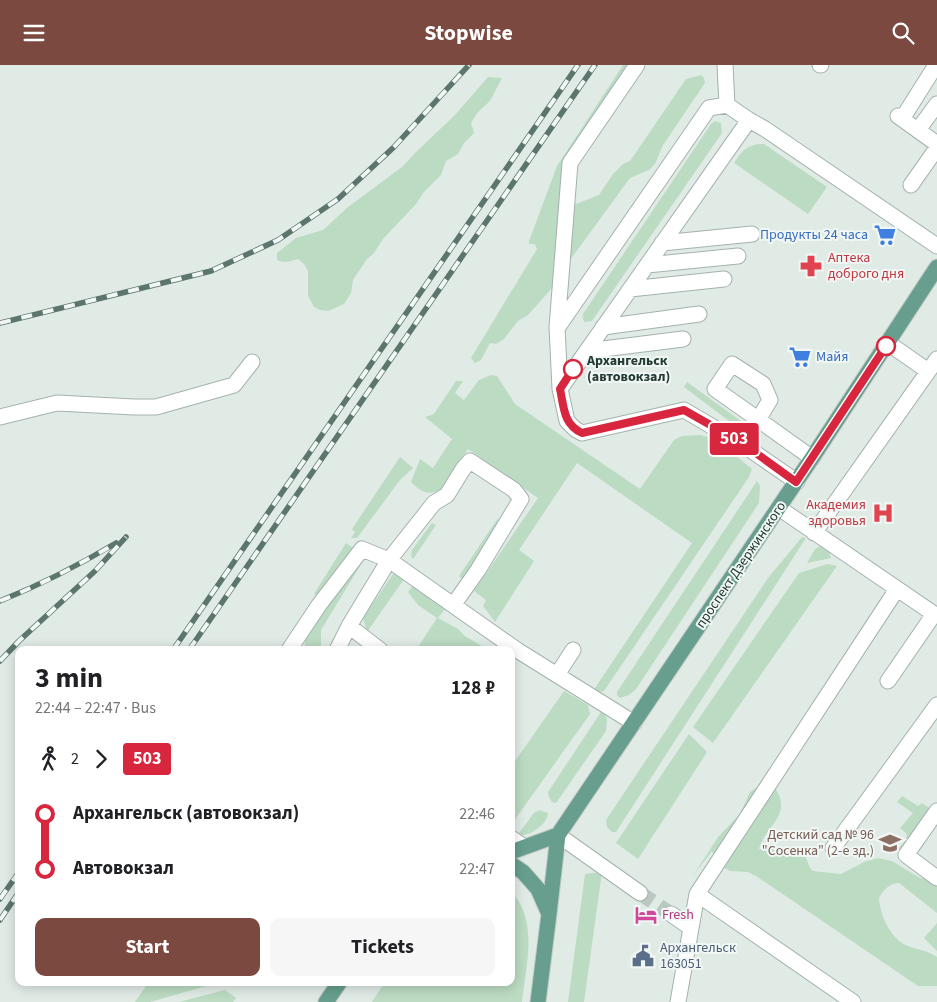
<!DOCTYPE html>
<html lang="en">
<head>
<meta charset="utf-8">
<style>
  body { margin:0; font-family:"Source Sans 3",sans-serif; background:#f6f6f6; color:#202124; height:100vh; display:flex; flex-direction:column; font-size:19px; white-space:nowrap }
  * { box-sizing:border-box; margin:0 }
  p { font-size:16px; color:#757577 }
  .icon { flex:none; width:28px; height:28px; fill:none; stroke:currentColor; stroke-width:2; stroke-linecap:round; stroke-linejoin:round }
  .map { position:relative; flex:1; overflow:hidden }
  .drawer { position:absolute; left:15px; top:581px; width:500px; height:340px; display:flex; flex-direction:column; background:#fff; border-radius:10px; box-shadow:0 2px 12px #0003 }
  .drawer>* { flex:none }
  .badge { padding:0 10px; border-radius:4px; font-size:18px; line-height:32px }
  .map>.badge { position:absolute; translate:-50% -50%; box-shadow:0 0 0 2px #fff }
  .legs { display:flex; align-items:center; gap:8px; height:55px; padding:0 20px; font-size:16px }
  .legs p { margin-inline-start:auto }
  .summary { display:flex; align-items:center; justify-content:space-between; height:85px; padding:0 20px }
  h1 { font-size:28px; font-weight:700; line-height:38px }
  .primary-button { display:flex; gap:10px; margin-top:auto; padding:10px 20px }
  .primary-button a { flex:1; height:58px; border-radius:10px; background:#7b493f; color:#fff; font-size:20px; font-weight:700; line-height:58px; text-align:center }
  .primary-button a+a { background:#f6f6f6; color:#202124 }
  ul { padding:0 20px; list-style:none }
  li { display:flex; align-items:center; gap:18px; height:55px; font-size:19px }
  li i { display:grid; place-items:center; width:8px; height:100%; margin:0 6px; background:currentColor }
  li i::after { content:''; width:12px; height:12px; margin:-6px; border:4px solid; border-radius:50%; background:#fff }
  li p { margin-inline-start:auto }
  li:first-child i { background:linear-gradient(#0000 50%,currentColor 0) }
  li:last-child i { background:linear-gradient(currentColor 50%,#0000 0) }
  header { display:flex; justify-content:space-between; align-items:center; height:65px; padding:0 20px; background:#7b493f; color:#fff; font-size:22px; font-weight:700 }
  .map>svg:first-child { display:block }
  .green { fill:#bbdbc2 }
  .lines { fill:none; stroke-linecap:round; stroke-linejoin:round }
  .minor-tunnel { stroke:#bbc8c2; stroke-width:15; stroke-dasharray:15 8; stroke-linecap:butt }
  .minor-casing { stroke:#a4b2ad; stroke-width:17 }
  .major-casing { stroke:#c1c8c6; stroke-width:17 }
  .minor { stroke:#fff; stroke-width:15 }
  .major { stroke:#679e8d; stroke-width:15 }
  .rail-casing { stroke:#5c766e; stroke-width:5.5 }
  .rail { stroke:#f1f7f4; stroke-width:4; stroke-dasharray:11; stroke-linecap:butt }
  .line-1-casing { stroke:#fff; stroke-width:11 }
  .line-1 { stroke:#d7263d; stroke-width:8 }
  .stop-1-dot { fill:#fff; stroke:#d7263d; stroke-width:2.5 }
  .labels { text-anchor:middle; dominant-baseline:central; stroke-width:4; stroke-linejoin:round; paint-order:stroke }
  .shop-label { font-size:14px; fill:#366cbe; stroke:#f1f7f4; text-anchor:end }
  .health-label { font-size:14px; fill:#be3a42; stroke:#f1f7f4; text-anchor:start }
  .stop-label { font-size:14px; font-weight:bold; fill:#223a33; stroke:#f1f7f4; text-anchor:start }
  .street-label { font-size:14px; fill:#223a33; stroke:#f1f7f4 }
  .education-label { font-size:14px; fill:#785e54; stroke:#f1f7f4; text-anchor:end }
  .hotel-label { font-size:14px; fill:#b23c85; stroke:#f1f7f4; text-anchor:start }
  .service-label { font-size:14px; fill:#4e5e75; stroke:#f1f7f4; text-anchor:start }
</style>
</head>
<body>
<header><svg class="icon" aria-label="menu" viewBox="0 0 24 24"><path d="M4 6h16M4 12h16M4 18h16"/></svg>Stopwise<svg class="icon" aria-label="search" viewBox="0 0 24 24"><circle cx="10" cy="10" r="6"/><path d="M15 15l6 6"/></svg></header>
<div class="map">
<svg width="937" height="937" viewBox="0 0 937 937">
  <rect width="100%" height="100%" fill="#e1ebe6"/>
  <!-- green -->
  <path class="green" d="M623,0H631L568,95L556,216L552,223L528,250L518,256L504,274L496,279L490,278L481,295L475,298L471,293L537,184L535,179H529V176L557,101Z
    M701,10L704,13L705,18L663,80L655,99L649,105L630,113L570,195L567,192L571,141L599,130L613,109L623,99L630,96L686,14Z
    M488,12L502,13L490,36L477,48L471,58L474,68L464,78L458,89L446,96L441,110L423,128L417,138L383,174L374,188L367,194L353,215L351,228L344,239L328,246L320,245L314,242L308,231V206L304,199L298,194C290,196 285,199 277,195V188L296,173L323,165L348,142L402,102L416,87L455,50Z
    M715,56L721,58L722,68L592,256L585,257L583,255V249L711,59Z
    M764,79L827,122L808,149L734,98C741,86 749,78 764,79Z
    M491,310L497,311L515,339L640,424L674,375L682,371L701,370L711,373L724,381L752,404L749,412L604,626L596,628L593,626L692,478L577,398L519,485L534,496L495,557L483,541L486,535L474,526L538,433L468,384L441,424C429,432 420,426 411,417L420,394L433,403L452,374L425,352L434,349L456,316H463L455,328L464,335L479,315Z
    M687,317L745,359L741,365L684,322Z
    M400,392L413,403L400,415L357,473H351L355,467L352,464Z
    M757,416L760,421L759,438L636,624L629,630L620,633L617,630V627Z
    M498,453L497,467L464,515L459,511Z
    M432,458L436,460L413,494L411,491L412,485Z
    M802,472L806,473L616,767H612L607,762L606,755L768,513Z
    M346,478L353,483L316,530L314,529Z
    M823,480L827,481L831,493L807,498L815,484Z
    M358,492L362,497L360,501L321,565V585H304L306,572Z
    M828,499L837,501L713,678L693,662L799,508Z
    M402,508L407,510L367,567L363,553L393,509Z
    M414,519L448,540L438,553L458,564L465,571L485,583L500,581L506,585H416L437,553L418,540L408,527Z
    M564,626L588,640L590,649L511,760V702Z
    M601,647H604L607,654L606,666L556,738L552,737L549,732L548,727Z
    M689,669L707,687L638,794L616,778Z
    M762,719L774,721C794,751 766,759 759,784C773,786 790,779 803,789C809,794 807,802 813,806L841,809L864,797L878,793L892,796L920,813L937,816V848L899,818C890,818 883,825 879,833C880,850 890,874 908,881C918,885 927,885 937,892V921H918L756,811L748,807L730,806L717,799L712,786L693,811L718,772L740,749L750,727Z
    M902,731L918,741L922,738L932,745L901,789L897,785L906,775L907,769L900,763L913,748L897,737Z
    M539,745L548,748C548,758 531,771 521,770L519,768L534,748Z
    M602,807L584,937H568L585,809Z
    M511,826C539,856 526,900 522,937H372L384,918H511Z
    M937,858V886L924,873Z
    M148,918H217L150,937H135Z
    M225,925L236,933L233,937H179Z"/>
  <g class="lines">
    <!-- minor-tunnel -->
    <path class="minor-tunnel" d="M640,828L671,849"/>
    <!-- minor casing -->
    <g class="minor-casing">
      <path id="minor" d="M637,0L570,98L557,262L560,324L567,356L575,364L582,368L684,345L742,379L797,417
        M725,0L727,40
        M820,0H821
        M898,51L937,79
        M902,54L936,0
        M918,65L937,39
        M911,120L937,83
        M662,178L752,169
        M647,200L738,191
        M630,224L724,214
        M558,262L709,43L727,40L749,55
        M603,262L699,249
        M888,278L928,306
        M587,286L683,274
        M560,324L749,55L765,64L937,181
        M0,352L57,338L134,342H156L234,320L252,297
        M758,355L770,335L763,319L732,299L715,324C748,347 780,370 812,393
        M779,443L937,551
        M814,468L937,294
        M349,561L380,585
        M289,585L319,540L362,484L389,495L517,585L634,658
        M337,585L349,561L389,495L434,438L447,430L463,404L470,396L514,425L521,434L478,505L454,539
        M557,610L573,585
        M888,616L934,549
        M937,746L906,790L937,813
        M558,770L640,828
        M511,773L524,782
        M833,783L937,640
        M697,829L853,937
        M671,849L691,863
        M678,937L697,829L897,524"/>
    </g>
    <!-- major casing -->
    <g class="major-casing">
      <path id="major" d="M511,787L558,770
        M511,799L523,807L538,824L549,849L538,937
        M549,849L558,770L812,393L937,202
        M326,937L339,918"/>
    </g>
    <!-- minor -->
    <use href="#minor" class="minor"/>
    <!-- major -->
    <use href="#major" class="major"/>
    <!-- rail casing -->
    <g class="rail-casing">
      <path id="rail" d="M0,258L211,206L278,175L338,134L394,82L469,0
        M0,536C40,520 79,500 116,478
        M173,585L578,0
        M189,585L595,0
        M0,596L19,576L95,506L126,472
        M0,834L19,807
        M0,855L19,827"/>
    </g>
    <!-- rail -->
    <use href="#rail" class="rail"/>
  </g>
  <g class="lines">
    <!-- line-1 casing -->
    <g class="line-1-casing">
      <path id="line-1" d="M573,304L560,324C564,342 563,359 582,368L684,345L742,378L796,417L886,281"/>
    </g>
    <!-- line-1 -->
    <use href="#line-1" class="line-1"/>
  </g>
  <!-- icons -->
  <defs>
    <g id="supermarket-bare" transform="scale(1.725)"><path d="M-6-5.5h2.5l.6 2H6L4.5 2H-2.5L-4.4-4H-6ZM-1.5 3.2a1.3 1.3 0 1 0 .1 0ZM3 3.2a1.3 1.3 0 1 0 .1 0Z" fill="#3f7fe0" stroke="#f1f7f4" stroke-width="2.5" paint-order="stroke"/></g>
    <g id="pharmacy-bare" transform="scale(1.725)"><path d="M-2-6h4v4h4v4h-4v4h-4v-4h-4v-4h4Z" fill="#e0444e" stroke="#f1f7f4" stroke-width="2.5" paint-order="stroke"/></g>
    <g id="hospital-bare" transform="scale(1.725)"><path d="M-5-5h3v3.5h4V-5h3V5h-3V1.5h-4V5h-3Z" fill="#e0444e" stroke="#f1f7f4" stroke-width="2.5" paint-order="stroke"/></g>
    <g id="school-bare" transform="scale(1.725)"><path d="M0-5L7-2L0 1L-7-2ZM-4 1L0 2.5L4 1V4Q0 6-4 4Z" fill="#8d6e63" stroke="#f1f7f4" stroke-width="2.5" paint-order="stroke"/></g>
    <g id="hotel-bare" transform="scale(1.725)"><path d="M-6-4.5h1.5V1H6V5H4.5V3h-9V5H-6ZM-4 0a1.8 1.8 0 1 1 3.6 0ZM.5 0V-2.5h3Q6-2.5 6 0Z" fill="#d1479c" stroke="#f1f7f4" stroke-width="2.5" paint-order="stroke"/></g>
    <g id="civic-bare" transform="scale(1.725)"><path d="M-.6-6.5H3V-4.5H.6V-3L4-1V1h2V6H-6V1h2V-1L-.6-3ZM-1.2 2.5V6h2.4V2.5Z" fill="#5c6f8a" stroke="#f1f7f4" stroke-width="2.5" paint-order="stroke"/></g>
  </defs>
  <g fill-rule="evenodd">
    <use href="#supermarket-bare" x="885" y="170"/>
    <use href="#pharmacy-bare" x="811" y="201"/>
    <use href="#supermarket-bare" x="800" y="292"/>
    <use href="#hospital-bare" x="883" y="448"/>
    <use href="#school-bare" x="890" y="778"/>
    <use href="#hotel-bare" x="646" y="850"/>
    <use href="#civic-bare" x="643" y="891"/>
  </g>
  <!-- markers -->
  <g class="stop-1-dot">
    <circle cx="886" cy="281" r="9"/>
    <circle cx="573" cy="304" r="9"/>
  </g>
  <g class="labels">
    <!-- shop labels -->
    <g class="shop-label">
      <text x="868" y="170">Продукты 24 часа</text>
      <text x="816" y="292" text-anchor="start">Майя</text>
    </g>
    <!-- health labels -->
    <g class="health-label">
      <text x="828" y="193">Аптека<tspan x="828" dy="16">доброго дня</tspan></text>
      <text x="866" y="440" text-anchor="end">Академия<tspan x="866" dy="16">здоровья</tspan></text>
    </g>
    <!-- stop labels -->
    <g class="stop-label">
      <text x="587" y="296">Архангельск<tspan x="587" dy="16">(автовокзал)</tspan></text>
    </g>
    <!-- street labels -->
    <g class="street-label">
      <text transform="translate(741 500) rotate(-56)">проспект Дзержинского</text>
    </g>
    <!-- education labels -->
    <g class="education-label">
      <text x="874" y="770">Детский сад № 96<tspan x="874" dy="16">"Сосенка" (2-е зд.)</tspan></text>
    </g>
    <!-- hotel labels -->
    <g class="hotel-label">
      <text x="662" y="850">Fresh</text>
    </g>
    <!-- service labels -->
    <g class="service-label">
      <text x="660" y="883">Архангельск<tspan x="660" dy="16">163051</tspan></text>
    </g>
  </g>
</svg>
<b class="badge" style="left:734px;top:374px;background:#d7263d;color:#fff">503</b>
<section class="drawer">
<div class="summary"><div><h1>3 min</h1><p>22:44 – 22:47 · Bus</p></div><b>128 ₽</b></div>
<div class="legs"><svg class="icon" aria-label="walk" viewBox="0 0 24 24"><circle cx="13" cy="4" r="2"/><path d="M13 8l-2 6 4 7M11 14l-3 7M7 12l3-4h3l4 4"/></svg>2<svg class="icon" aria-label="forward" viewBox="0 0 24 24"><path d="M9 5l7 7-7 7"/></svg><b class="badge" style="background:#d7263d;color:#fff">503</b></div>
<ul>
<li><i style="color:#d7263d"></i><b>Архангельск (автовокзал)</b><p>22:46</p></li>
<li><i style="color:#d7263d"></i><b>Автовокзал</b><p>22:47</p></li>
</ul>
<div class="primary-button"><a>Start</a><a>Tickets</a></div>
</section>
</div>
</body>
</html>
